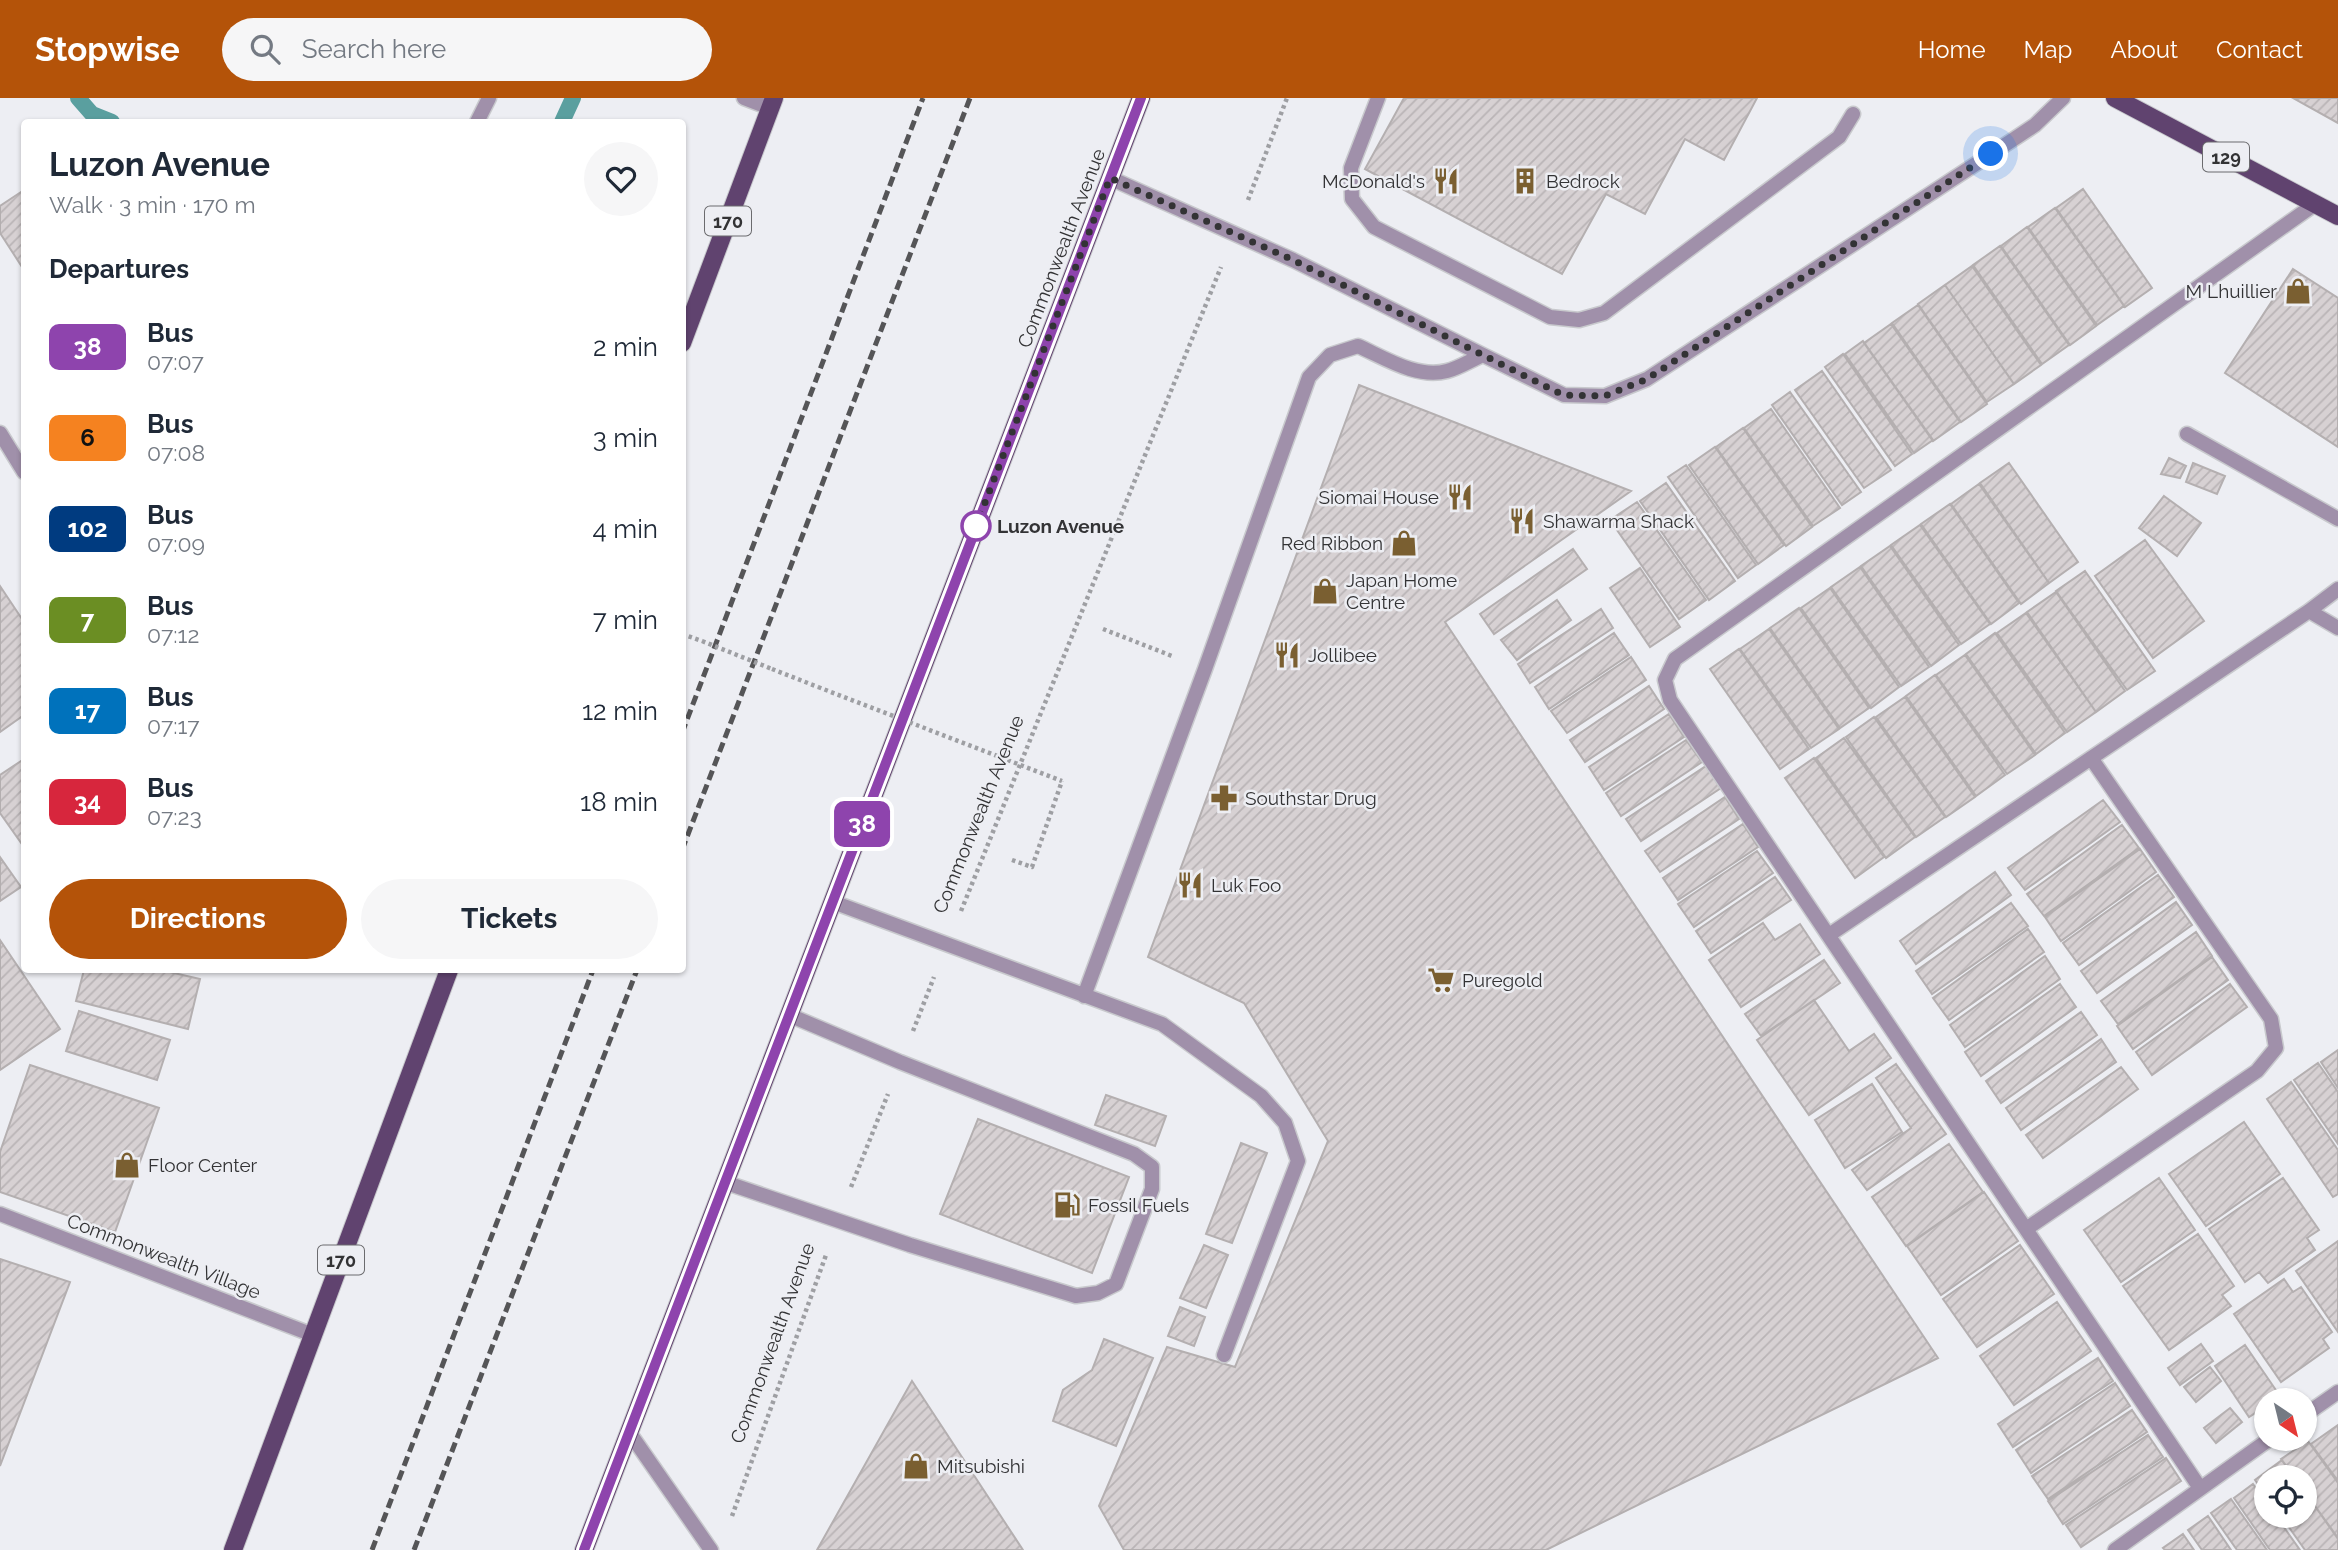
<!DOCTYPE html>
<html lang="en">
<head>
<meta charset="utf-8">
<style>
  body { margin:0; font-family:Raleway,sans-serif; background:#f6f6f7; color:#1f2937; height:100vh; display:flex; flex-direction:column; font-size:26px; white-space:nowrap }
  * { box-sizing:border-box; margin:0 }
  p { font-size:23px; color:#747a83 }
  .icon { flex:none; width:38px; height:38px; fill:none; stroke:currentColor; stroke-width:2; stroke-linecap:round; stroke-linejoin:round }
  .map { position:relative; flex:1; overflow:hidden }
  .panel { position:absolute; left:21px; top:21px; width:665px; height:854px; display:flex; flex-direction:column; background:#fff; border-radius:7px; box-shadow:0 2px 5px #0004 }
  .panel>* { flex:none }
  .badge { padding:0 14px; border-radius:10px; font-size:24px; line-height:46px }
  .needle { width:46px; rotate:145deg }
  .buttons { position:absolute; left:2254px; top:1290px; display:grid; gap:14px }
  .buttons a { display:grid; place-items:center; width:63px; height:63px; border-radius:50%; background:#fff; box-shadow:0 2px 5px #0004; font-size:35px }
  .you { position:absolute; width:35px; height:35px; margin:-18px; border:5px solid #fff; border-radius:50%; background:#1a73e8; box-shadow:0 0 0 10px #1a73e833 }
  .map>.badge { position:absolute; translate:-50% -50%; box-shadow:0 0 0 4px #fff }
  h2 { padding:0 28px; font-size:26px; line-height:63px }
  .round { display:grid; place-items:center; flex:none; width:74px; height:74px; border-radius:37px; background:#f6f6f7 }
  .summary { display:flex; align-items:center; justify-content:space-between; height:119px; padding:0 28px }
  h1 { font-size:33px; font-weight:700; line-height:52px }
  .primary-button { display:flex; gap:14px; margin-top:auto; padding:14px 28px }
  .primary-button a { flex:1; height:80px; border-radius:42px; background:#b45309; color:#fff; font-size:28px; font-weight:700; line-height:80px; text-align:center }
  .primary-button a+a { background:#f6f6f7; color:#1f2937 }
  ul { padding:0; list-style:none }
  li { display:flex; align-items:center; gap:21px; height:91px; padding:0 28px }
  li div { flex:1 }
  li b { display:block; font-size:26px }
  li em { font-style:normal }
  li .badge { min-width:77px; font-weight:700; text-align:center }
  header { display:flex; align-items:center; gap:42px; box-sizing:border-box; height:98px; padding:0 35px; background:#b45309; color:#fff }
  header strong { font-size:33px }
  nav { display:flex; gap:38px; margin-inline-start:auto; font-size:24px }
  .search { width:490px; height:63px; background:#f6f6f7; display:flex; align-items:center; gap:18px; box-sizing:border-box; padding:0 24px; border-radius:38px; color:#747a83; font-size:26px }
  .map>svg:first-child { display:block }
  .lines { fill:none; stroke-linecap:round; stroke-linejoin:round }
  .stream { stroke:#5a9f9f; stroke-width:16 }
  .building { fill:url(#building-hatch); stroke:#b4afb0; stroke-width:2 }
  .service-casing { stroke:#c8c9cd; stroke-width:17 }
  .minor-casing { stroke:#c8c9cd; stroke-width:17 }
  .primary-casing { stroke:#c8c9cd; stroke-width:20 }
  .path { stroke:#9e9fa3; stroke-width:4.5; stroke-dasharray:3.5 3.5; stroke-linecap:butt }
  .service { stroke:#a090aa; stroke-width:14 }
  .minor { stroke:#a090aa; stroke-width:14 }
  .primary { stroke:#60436f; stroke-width:18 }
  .rail { stroke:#555557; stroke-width:5; stroke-dasharray:10 5; stroke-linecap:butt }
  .path-bridge { stroke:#9e9fa3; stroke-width:4.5; stroke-dasharray:3.5 3.5; stroke-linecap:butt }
  .line-casing { stroke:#fff; stroke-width:16 }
  .line { stroke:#8e44ad; stroke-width:10 }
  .walk { stroke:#333335; stroke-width:7; stroke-dasharray:0 12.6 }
  .stop-dot { fill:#fff; stroke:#8e44ad; stroke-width:3.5 }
  .labels { text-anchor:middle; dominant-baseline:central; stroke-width:5; stroke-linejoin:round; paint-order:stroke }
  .shield { fill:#edeef3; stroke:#6b6b6e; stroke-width:2 }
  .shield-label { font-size:18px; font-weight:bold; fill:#333335 }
  .poi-label { font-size:19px; fill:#333335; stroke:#edeef3; text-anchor:start }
  .street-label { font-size:19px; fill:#333335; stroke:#edeef3 }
  .stop-label { font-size:19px; font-weight:bold; fill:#333335; stroke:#edeef3; text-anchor:start }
</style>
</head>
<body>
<header>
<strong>Stopwise</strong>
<div class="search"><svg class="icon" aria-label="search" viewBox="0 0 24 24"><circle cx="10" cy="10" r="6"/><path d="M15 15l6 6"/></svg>Search here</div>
<nav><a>Home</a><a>Map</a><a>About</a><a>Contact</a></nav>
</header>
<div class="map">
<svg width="2338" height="1452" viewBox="0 0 2338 1452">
  <defs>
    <pattern id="building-hatch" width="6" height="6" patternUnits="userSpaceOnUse" patternTransform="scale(1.75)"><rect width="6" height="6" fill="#d7d1d3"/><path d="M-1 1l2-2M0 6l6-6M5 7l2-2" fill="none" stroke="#b9b4b6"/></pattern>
  </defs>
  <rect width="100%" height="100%" fill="#edeef3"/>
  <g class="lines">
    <!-- stream -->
    <path class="stream" d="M78,0L92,16L112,24
      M562,24L573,0"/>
  </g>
  <!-- building -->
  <path class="building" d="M1404,0H1757L1724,62L1685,41L1645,116L1606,96L1562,176L1365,71Z
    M2293,0H2338V25Z
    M2083,91L2152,190L2125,209L2056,110Z
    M24,92V172L0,135V108Z
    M2055,110L2124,208L2097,227L2028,129Z
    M2027,129L2096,228L2070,247L2001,148Z
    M2000,148L2069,247L2042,266L1973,167Z
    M1972,168L2041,267L2014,286L1945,187Z
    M2293,171L2338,200V349L2225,275Z
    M1945,187L2014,286L1987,304L1918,206Z
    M1918,207L1987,306L1961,324L1892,225Z
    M1891,226L1960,324L1933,343L1864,245Z
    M1863,243L1933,342L1914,355L1845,256Z
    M1843,256L1912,356L1895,368L1825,269Z
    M1822,273L1891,372L1864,390L1795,292Z
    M1359,287L1631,393L1445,524L1938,1260L1546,1452H1124L1099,1408L1167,1249L1235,1269L1328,1043L1244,905L1148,859Z
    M1790,294L1861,394L1842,407L1772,307Z
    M1771,311L1840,410L1813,428L1744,330Z
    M1743,330L1812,429L1786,448L1716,349Z
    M1715,349L1784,447L1758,466L1689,367Z
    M2169,360L2186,368L2180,380L2161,376Z
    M2009,365L2078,464L2049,485L1980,385Z
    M2193,365L2225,378L2217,396L2186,384Z
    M1686,367L1756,467L1738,480L1668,379Z
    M1666,385L1735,483L1709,502L1640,403Z
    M1979,386L2049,485L2021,506L1951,406Z
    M2164,398L2201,425L2177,458L2139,430Z
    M1637,404L1706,502L1679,521L1610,422Z
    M1950,406L2019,505L1991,526L1921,426Z
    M1920,427L1990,526L1961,546L1891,447Z
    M2145,442L2204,523L2153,560L2095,478Z
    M1890,448L1959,547L1931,568L1861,468Z
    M1573,451L1587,471L1494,536L1480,516Z
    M1860,469L1929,569L1901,588L1831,489Z
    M1640,470L1680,529L1650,549L1610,490Z
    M2085,473L2155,573L2127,592L2056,493Z
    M0,488L24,524V617L0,634Z
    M1830,490L1899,589L1871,610L1801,510Z
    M2056,494L2125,593L2096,614L2027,514Z
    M1557,502L1571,522L1517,562L1501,542Z
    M1799,510L1869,610L1840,630L1770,530Z
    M1601,511L1613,530L1530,585L1518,566Z
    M2026,515L2096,614L2067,634L1997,535Z
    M1769,531L1839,631L1811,650L1740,551Z
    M1614,535L1629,557L1549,611L1535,589Z
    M1995,535L2065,635L2036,656L1966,556Z
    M1739,551L1809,651L1780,671L1710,571Z
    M1965,557L2035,657L2007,676L1936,577Z
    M1631,559L1646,582L1567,635L1551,613Z
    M1935,577L2005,677L1976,698L1906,598Z
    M1649,588L1664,611L1585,664L1570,642Z
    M1905,599L1975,699L1946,719L1876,619Z
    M1669,616L1684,639L1604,692L1589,669Z
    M1874,619L1945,719L1916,739L1846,639Z
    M1844,640L1915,739L1886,760L1816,660Z
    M1686,642L1702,664L1621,718L1606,695Z
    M1814,660L1884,759L1855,780L1785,680Z
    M24,661V749L0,715V677Z
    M1706,668L1721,690L1641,743L1626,721Z
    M1725,699L1739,721L1660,774L1645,753Z
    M2103,702L2120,724L2025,792L2008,770Z
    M1743,726L1758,749L1678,802L1663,780Z
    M2122,727L2139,750L2044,818L2027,796Z
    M2140,751L2156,774L2061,843L2045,819Z
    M1757,753L1773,775L1694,829L1678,806Z
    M0,759L21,789L0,803Z
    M1995,774L2011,797L1916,866L1900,843Z
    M2158,777L2174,799L2079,867L2063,845Z
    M1775,779L1791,802L1711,855L1696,833Z
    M2176,804L2192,827L2097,895L2081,873Z
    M2011,805L2028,828L1932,896L1916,873Z
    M1763,825L1775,842L1800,826L1820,856L1741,909L1709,862Z
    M2028,831L2044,854L1949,922L1933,900Z
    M2196,834L2212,858L2118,926L2101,903Z
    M0,842L60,931L0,972Z
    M2045,858L2060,881L1965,949L1950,927Z
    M2212,859L2228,882L2133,951L2117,928Z
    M1824,862L1840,885L1761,938L1745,916Z
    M84,872H161L200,881L188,931L76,903Z
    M2060,886L2076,909L1981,978L1965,954Z
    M2230,886L2247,909L2152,977L2136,954Z
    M1814,902L1849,953L1874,936L1891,960L1809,1017L1757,942Z
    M79,913L170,942L157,982L66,953Z
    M2081,914L2097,937L2001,1005L1986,983Z
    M2101,941L2116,964L2021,1032L2006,1010Z
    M2338,952V990L2321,964Z
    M2318,965L2338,994V1046L2294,982Z
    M1896,966L1946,1036L1867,1092L1852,1072L1911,1030L1876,980Z
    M30,967L159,1010L115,1134L0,1094V1054Z
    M2121,969L2138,991L2043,1060L2026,1037Z
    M2291,984L2338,1052V1096L2333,1099L2267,1001Z
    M1872,986L1902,1034L1845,1070L1815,1022Z
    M1106,997L1166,1018L1155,1048L1095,1027Z
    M978,1021L1129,1079L1092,1175L940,1116Z
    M2244,1024L2280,1076L2206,1128L2169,1076Z
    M1241,1045L1267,1055L1232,1145L1206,1136Z
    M1949,1046L1983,1094L1906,1148L1872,1099Z
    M2159,1080L2195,1132L2121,1184L2084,1132Z
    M2283,1080L2319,1132L2307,1140L2315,1152L2268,1185L2259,1174L2245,1184L2209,1131Z
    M1984,1094L2018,1143L1941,1197L1907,1148Z
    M2198,1136L2234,1188L2222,1197L2231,1208L2169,1252L2123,1188Z
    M2338,1143V1234L2296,1173Z
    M1204,1147L1228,1157L1206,1210L1180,1200Z
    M2020,1147L2054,1196L1977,1249L1943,1201Z
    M0,1161L70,1184L0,1368Z
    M2284,1181L2293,1194L2301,1189L2332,1234L2323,1241L2329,1250L2281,1284L2234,1216Z
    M2057,1204L2091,1253L2014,1307L1980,1258Z
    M1180,1209L1205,1219L1194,1248L1168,1238Z
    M1104,1241L1153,1260L1116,1348L1053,1323L1063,1292L1092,1272Z
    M2201,1246L2213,1263L2180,1287L2168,1270Z
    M2245,1247L2280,1298L2275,1302H2266V1308L2249,1319L2215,1268Z
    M2098,1260L2113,1283L2013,1349L1998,1326Z
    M2210,1269L2221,1283L2196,1304L2184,1289Z
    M912,1283L1023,1452H817Z
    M2115,1285L2130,1308L2031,1375L2016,1352Z
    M2230,1310L2242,1324L2216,1345L2204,1330Z
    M2132,1312L2147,1334L2048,1401L2032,1378Z
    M2338,1327V1383L2311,1346Z
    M2148,1337L2163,1359L2063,1426L2048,1403Z
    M2308,1343L2338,1385V1440L2305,1394V1379H2294L2281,1361Z
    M2166,1360L2181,1383L2081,1449L2066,1427Z
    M2282,1362L2294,1379H2266V1397L2255,1382Z
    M2253,1386L2266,1404V1418H2276L2300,1452H2270L2234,1400Z
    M2305,1394L2338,1441V1452H2305L2281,1418H2305Z
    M2231,1401L2267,1452H2237L2211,1415Z
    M2208,1418L2231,1452H2202L2188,1432Z
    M2183,1436L2194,1452H2165L2163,1450Z"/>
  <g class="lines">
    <!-- service casing -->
    <g class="service-casing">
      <path id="service" d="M744,0L770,10
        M1378,0L1351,70L1352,101L1374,129L1550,219L1579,222L1604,215L1839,39L1853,16
        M477,24L489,0
        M1110,80L1293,162L1483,257
        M2187,336L2338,421
        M833,804L1162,926L1261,998L1285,1025L1298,1063L1224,1257
        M1084,898L1205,571L1309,279L1330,257L1358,248C1385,260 1417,281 1447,273C1459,270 1471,262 1483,257L1564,297L1605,298L1647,281L2014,41L2035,27L2063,0
        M724,1084L910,1147L1076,1198L1098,1195L1116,1186L1152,1091V1069L1134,1056L900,964L789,917"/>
    </g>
    <!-- minor casing -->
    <g class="minor-casing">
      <path id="minor" d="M0,335L24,374
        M2309,513L2338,530
        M1829,837L2309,513L2338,491
        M0,1116L313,1237
        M2026,1131L2257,973L2276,950L2271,921L2091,660
        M2305,1317L2338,1294
        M629,1334L711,1452
        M2200,1390L1670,602L1665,582L1675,561L2315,106
        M2115,1452L2271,1340"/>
    </g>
    <!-- primary casing -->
    <g class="primary-casing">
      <path id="primary" d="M2115,0L2338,118
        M682,245L774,0
        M233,1452L449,872
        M584,1452L1141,0"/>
    </g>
    <!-- path -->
    <path class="path" d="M1248,102L1287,0
      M1103,531L1172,558
      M682,536L702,543
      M772,571L818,589
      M1012,762L1032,769L1062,683
      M961,813L1221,169
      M913,933L934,879
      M851,1089L888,996
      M732,1418L826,1157"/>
    <!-- service -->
    <use href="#service" class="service"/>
    <!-- minor -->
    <use href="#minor" class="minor"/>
    <!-- primary -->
    <use href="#primary" class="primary"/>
    <!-- rail -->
    <path class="rail" d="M682,635L923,0
      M682,752L970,0
      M372,1452L593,872
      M414,1452L637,872"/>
    <!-- path-bridge -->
    <path class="path-bridge" d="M702,543L772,571
      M818,589L1062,683"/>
  </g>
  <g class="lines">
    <!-- line casing -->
    <g class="line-casing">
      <path id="line" d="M584,1452L1141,0"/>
    </g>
    <!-- line -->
    <use href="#line" class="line"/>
    <!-- walk -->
    <path class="walk" d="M976,428L1110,80L1293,162L1563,297L1605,298L1647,281L1991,56"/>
  </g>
  <!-- icons -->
  <defs>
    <g id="restaurant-bare" transform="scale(2.1)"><path d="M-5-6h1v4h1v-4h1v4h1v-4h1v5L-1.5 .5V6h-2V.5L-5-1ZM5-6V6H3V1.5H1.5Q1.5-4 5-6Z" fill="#7a5f31" stroke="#edeef3" stroke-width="2.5" paint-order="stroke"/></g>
    <g id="building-bare" transform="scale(2.1)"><path d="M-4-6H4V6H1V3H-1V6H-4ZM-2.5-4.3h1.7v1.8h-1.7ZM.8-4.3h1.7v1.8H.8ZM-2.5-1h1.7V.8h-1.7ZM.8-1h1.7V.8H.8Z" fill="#7a5f31" stroke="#edeef3" stroke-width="2.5" paint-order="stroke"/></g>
    <g id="shop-bare" transform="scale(2.1)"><path d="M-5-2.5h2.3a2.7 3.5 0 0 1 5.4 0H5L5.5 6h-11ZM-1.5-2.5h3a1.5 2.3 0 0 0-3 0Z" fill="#7a5f31" stroke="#edeef3" stroke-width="2.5" paint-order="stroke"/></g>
    <g id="pharmacy-bare" transform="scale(2.1)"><path d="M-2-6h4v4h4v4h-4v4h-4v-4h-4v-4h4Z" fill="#7a5f31" stroke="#edeef3" stroke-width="2.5" paint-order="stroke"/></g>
    <g id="supermarket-bare" transform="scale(2.1)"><path d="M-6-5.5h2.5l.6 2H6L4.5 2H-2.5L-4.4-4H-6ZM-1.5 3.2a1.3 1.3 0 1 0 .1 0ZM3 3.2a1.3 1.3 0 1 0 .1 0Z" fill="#7a5f31" stroke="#edeef3" stroke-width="2.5" paint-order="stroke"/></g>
    <g id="fuel-bare" transform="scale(2.1)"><path d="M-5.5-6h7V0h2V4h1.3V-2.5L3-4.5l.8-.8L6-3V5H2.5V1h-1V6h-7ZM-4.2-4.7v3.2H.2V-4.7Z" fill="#7a5f31" stroke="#edeef3" stroke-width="2.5" paint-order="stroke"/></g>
  </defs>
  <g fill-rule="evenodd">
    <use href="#restaurant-bare" x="1446" y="83"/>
    <use href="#building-bare" x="1525" y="83"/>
    <use href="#shop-bare" x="2298" y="193"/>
    <use href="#restaurant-bare" x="1460" y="399"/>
    <use href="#restaurant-bare" x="1522" y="423"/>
    <use href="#shop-bare" x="1404" y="445"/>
    <use href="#shop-bare" x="1325" y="493"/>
    <use href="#restaurant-bare" x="1287" y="557"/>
    <use href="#pharmacy-bare" x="1224" y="700"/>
    <use href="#restaurant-bare" x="1190" y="787"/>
    <use href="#supermarket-bare" x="1441" y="882"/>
    <use href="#shop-bare" x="127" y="1067"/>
    <use href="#fuel-bare" x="1067" y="1107"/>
    <use href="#shop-bare" x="916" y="1368"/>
  </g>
  <!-- markers -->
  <circle class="stop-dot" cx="976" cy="428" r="14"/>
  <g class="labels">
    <!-- shield labels -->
    <g class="shield">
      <rect x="2203" y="44.5" width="46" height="29" rx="5"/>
      <rect x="705" y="108.5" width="46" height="29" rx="5"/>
      <rect x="318" y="1147.5" width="46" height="29" rx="5"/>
    </g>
    <g class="shield-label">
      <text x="2226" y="59">129</text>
      <text x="728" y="123">170</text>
      <text x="341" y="1162">170</text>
    </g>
    <!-- poi labels -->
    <g class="poi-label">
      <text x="1425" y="83" text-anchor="end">McDonald's</text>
      <text x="1546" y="83">Bedrock</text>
      <text x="2277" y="193" text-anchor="end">M Lhuillier</text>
      <text x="1439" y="399" text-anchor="end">Siomai House</text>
      <text x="1543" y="423">Shawarma Shack</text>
      <text x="1383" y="445" text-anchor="end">Red Ribbon</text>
      <text x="1346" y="482">Japan Home<tspan x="1346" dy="22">Centre</tspan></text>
      <text x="1308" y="557">Jollibee</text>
      <text x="1245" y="700">Southstar Drug</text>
      <text x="1211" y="787">Luk Foo</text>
      <text x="1462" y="882">Puregold</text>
      <text x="148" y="1067">Floor Center</text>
      <text x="1088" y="1107">Fossil Fuels</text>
      <text x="937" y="1368">Mitsubishi</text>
    </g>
    <!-- street labels -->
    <g class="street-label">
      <text transform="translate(1061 150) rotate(-69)">Commonwealth Avenue</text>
      <text transform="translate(978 716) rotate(-68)">Commonwealth Avenue</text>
      <text transform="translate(164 1158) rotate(21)">Commonwealth Village</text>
      <text transform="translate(772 1245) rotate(-70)">Commonwealth Avenue</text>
    </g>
    <!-- stop labels -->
    <g class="stop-label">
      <text x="997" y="428">Luzon Avenue</text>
    </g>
  </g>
</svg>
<div class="buttons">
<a><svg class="needle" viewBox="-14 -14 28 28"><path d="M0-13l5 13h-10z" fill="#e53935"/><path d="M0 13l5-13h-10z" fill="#747a83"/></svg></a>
<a><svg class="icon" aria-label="locate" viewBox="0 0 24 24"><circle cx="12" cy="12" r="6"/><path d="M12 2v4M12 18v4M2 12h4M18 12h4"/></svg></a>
</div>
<div class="you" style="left:1991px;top:56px"></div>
<b class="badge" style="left:862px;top:726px;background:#8e44ad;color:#fff">38</b>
<section class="panel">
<div class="summary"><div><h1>Luzon Avenue</h1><p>Walk · 3 min · 170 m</p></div><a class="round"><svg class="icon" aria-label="heart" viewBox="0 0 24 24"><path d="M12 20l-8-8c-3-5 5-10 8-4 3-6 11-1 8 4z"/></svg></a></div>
<h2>Departures</h2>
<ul>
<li><span class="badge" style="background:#8e44ad;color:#fff">38</span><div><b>Bus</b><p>07:07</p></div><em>2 min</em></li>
<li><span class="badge" style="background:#f58220;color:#111">6</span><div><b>Bus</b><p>07:08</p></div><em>3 min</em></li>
<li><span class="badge" style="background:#003b80;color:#fff">102</span><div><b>Bus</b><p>07:09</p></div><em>4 min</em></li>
<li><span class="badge" style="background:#6b8e23;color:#fff">7</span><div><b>Bus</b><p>07:12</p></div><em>7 min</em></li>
<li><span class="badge" style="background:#0072bc;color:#fff">17</span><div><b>Bus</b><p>07:17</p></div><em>12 min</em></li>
<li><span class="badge" style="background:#d7263d;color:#fff">34</span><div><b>Bus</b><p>07:23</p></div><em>18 min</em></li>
</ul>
<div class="primary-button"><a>Directions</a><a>Tickets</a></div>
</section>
</div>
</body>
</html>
